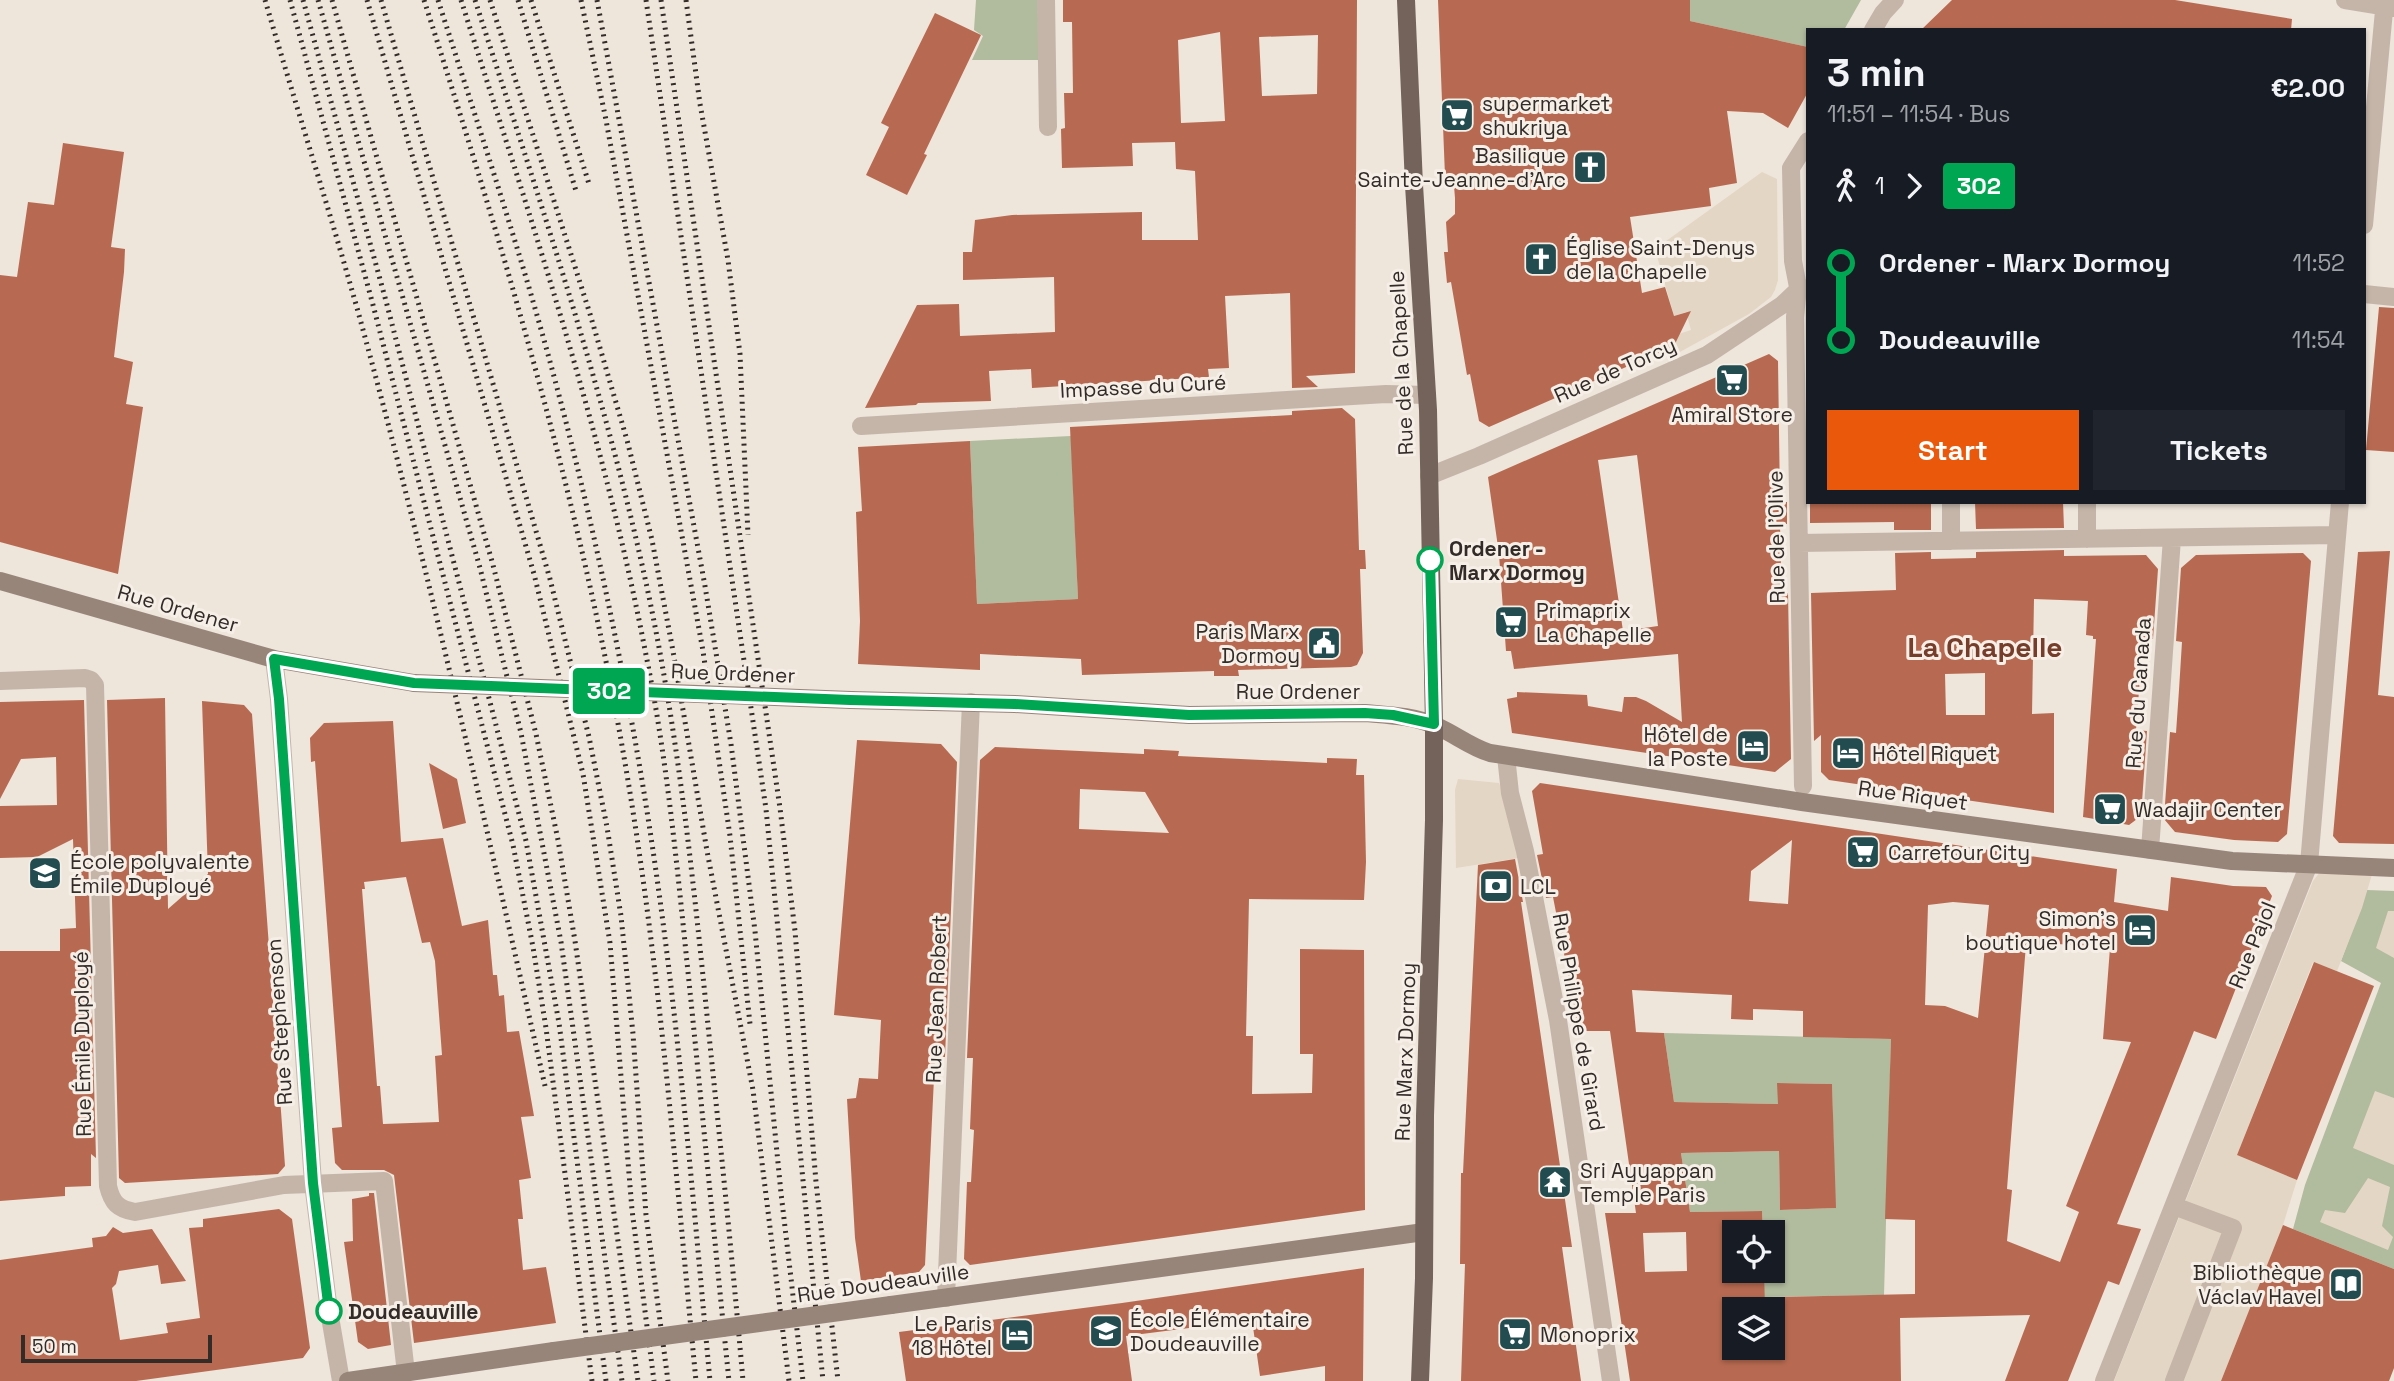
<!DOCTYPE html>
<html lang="en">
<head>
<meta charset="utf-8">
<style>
  body { margin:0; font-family:"Space Grotesk",sans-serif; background:#20242c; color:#f1f3f6; height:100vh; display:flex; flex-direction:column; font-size:26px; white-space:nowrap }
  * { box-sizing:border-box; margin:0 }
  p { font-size:23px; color:#9ea1a6 }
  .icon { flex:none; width:38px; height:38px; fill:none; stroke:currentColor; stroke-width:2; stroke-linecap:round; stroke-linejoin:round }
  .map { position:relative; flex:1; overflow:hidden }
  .details { position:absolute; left:1806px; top:28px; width:560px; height:476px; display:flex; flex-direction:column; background:#171b24; border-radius:0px; box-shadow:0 2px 5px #0004 }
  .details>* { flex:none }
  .badge { padding:0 14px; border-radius:5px; font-size:24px; line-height:46px }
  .buttons { position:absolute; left:1722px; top:1220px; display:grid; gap:14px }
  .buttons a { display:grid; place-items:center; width:63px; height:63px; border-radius:0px; background:#171b24; box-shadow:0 2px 5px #0004; font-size:35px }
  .scale { position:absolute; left:21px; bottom:18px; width:191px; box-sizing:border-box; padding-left:7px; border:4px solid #332b28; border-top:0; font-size:19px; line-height:24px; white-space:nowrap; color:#332b28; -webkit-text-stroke:5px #f6efe7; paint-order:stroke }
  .map>.badge { position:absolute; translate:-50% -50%; box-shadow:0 0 0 4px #fff }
  .legs { display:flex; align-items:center; gap:10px; height:77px; padding:0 21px; font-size:23px }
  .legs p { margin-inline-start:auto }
  .summary { display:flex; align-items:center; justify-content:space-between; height:119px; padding:0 21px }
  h1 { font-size:38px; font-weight:700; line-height:52px }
  .action { display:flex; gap:14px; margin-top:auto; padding:14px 21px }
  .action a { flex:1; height:80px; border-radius:0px; background:#ea580c; color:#fff; font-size:28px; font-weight:700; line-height:80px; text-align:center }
  .action a+a { background:#20242c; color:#f1f3f6 }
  ul { padding:0 21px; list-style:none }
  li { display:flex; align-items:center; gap:24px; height:77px; font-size:26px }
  li i { display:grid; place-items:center; width:10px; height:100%; margin:0 9px; background:currentColor }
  li i::after { content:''; width:18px; height:18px; margin:-9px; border:5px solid; border-radius:50%; background:#171b24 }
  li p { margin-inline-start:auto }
  li:first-child i { background:linear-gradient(#0000 50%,currentColor 0) }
  li:last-child i { background:linear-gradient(currentColor 50%,#0000 0) }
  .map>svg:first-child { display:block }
  .green { fill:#b1bb9d }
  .plaza { fill:#e4d6c4 }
  .building { fill:#b76a51; fill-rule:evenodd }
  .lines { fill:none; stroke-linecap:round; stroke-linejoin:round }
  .street { stroke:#c5b5a9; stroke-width:18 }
  .secondary { stroke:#98857a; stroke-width:18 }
  .primary { stroke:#73635a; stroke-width:18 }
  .rail { stroke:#332b28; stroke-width:5; stroke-dasharray:2 5; stroke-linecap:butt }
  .secondary-bridge { stroke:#98857a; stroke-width:18 }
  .line-1-casing { stroke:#fff; stroke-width:16 }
  .line-1 { stroke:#00a651; stroke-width:10 }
  .stop-1-dot { fill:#fff; stroke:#00a651; stroke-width:3.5 }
  .labels { text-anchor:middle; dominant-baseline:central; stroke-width:6; stroke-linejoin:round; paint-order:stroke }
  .poi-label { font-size:21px; fill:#332b28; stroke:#f6efe7; text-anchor:start }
  .street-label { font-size:21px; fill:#332b28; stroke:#f6efe7 }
  .stop-label { font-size:21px; font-weight:bold; fill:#332b28; stroke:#f6efe7; text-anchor:start }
  .district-label { font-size:28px; font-weight:bold; fill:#773d2b; stroke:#f6efe7 }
</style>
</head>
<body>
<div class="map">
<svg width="2394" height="1381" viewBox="0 0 2394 1381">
  <rect width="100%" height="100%" fill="#eee5db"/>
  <!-- green -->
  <path class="green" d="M976,0H1038L1039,60H972L983,36L974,30Z
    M1690,0H1861L1844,30H1808V47L1690,21Z
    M1071,436L1078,599L977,604L970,441Z
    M2367,890L2394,891V1269L2293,1229L2305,1185L2381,983L2341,961Z
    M1664,1033L1891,1039L1884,1295L1764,1297V1271L1773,1270V1232H1763L1762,1211L1690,1212L1681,1153L1779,1151L1780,1210L1835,1208L1832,1084L1778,1083V1104L1674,1102Z"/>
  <!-- plaza -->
  <path class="plaza" d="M1762,172L1777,179L1778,280L1775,290L1771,297L1749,314L1678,353L1674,346L1679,334L1691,330L1686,312L1674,316L1655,249Z
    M1458,779L1499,783L1504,795L1519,858L1456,868L1455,790Z
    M2373,871L2362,908L2337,971L2313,962L2237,1155L2297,1180L2283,1225L2221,1381H2114L2313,881L2320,872Z
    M2388,911H2394V958L2376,948Z
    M2375,1091L2394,1098V1165L2353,1148Z
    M2368,1178L2390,1187L2382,1226L2393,1237L2388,1250L2320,1222L2325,1210L2345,1213Z"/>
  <!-- building -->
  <path class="building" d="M1063,0H1357L1355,373L1306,376L1318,387L1292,388L1290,293L1225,296L1229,368L1208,369L1209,377L1032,388L1031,369L989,371L991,401L918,403L916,405L865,408L917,305L959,304L960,336L1055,332L1054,277L963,280V252H972L975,220L1012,215L1142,212V240H1198L1195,171L1176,169L1175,142L1132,143L1133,166L1062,168L1061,129L1065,128L1064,93H1073L1072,22H1063ZM1220,32L1225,121L1181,123L1178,40ZM1318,35L1317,94L1262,96L1259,37Z
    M1438,0H1690V21L1808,47V92L1788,128L1763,113L1727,111L1737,183L1709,188L1711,206L1630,217L1642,293L1665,287L1674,316L1691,311L1674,346L1489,427L1479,421L1470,374L1467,375L1451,282L1447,283L1444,252H1448L1446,222L1455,214V198L1454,186L1445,176Z
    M1952,0H2175L2292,19L2291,30H1921Z
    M935,13L981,35L924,154L927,155L907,195L866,175L889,127L881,123Z
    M63,143L124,152L111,247L125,249L124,272L114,357L133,362L126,404L143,407L118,574L0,542V275L17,277L28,202L54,205Z
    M2379,307L2394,308V452L2366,450Z
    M1769,354L1778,361L1780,502H1787V524H1780L1781,570L1782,594L1788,593L1791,759L1775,772L1512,733L1507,699L1517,697V692L1587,695L1588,706L1622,712L1624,697H1636L1646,701L1682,722L1678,654L1514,669L1511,651H1506L1499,554L1488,477ZM1637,455L1658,626L1623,631L1598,460Z
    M1342,408L1355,419L1359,550H1365L1366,569H1360L1363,653L1357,665L1351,667L1238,670L1239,676H1214V671L1082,675L1081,659L980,654V670L858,664L860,621L856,512L862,511L858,447L970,441L977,604L1078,599L1070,427L1292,415V411Z
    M1810,502H1931V530H1894V522L1810,523Z
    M1975,502H2063L2064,528L1976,529Z
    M2064,550V556L2146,555L2158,569L2153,639L2143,638L2136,730L2147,731L2141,816L2129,825L2083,817L2096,639H2093V636L2086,635L2088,601L2034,599L2032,714L2054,713V813L1829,780L1821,772V735L1814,741L1811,593L1896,590L1895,553L1931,552V559L1976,558V552ZM1985,673V715H1946L1945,674Z
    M2390,551L2378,695L2394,697V844L2339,843L2333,836L2358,552Z
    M2303,553L2311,561L2287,834L2278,842L2234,840L2175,832L2164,819L2170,732L2176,733L2179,690L2182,642L2176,641L2181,568L2196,555Z
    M165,698L168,909L208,874L202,701L244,705L252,714L285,1166L278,1174L125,1183L119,1178L107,700Z
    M84,700L96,1158L91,1154V1186L65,1187V1196L0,1201V951H60V929L76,928L73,839L37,857L0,858V806L57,805L56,757L21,759L0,799V702Z
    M393,721L401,842L443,838L462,926L488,920L493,975H497L499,996L504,995L507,1032L519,1031L534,1116L521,1117L531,1178L519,1180L523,1219H518L523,1270L546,1267L556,1323L414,1343L394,1175L384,1170H342L335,1163L332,1128L342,1127L315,761L311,762L310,738L324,723ZM406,877L422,943L430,942L435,961L442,1055L435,1056L439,1122L383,1124L380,1086H377L362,889H365L364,882Z
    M857,740L941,744L957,762L945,1057H935L925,1265L919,1272L861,1281L855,1238L847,1099L856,1098L859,1078L878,1079L881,1020L834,1015Z
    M995,747L1144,754V749L1179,751L1178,756L1327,763V758L1357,759L1356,775H1364L1366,862L1364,900L1249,899L1246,1036H1253L1252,1094L1312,1093L1313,1054H1300V949L1364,950L1365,1210L970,1265L964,1259L967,1182H971L974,1130L970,1129L973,1058H967L980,760ZM1080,789L1145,792L1169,833L1079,829Z
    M429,763L457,779L466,823L443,829Z
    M1540,783L2117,869L2114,902L2168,911L2171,877L2233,886L2266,887L2272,896L2216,1039L2194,1031L2117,1224L2141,1229L2119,1285L2108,1281L2068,1381H2005L2030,1315L1900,1318L1901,1381H1630L1605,1213H1636L1610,1031H1579L1553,897L1546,898L1537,855L1543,854L1532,791ZM1792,840L1788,904L1749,901L1751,871ZM1953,902L1989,905L1978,1018L1945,1006L1925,1005L1928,905ZM2026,944L2057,947L2058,944L2110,948L2103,1039L2131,1042L2066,1206L2079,1212L2060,1262L2007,1241L2012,1190L2007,1189ZM1632,990L1732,995L1731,1019L1753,1020V1009L1803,1011V1037L1891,1039L1885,1219L1915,1220V1294L1775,1297L1779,1348H1734V1309H1765L1764,1270H1734V1232H1763L1762,1211L1690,1212L1681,1153L1779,1151L1780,1210L1836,1208L1832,1084L1777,1083L1778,1104L1674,1102L1664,1033L1636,1032ZM1686,1232L1687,1271L1645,1272L1643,1233Z
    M1515,859L1523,902H1521L1572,1247H1562L1581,1381H1461L1465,1264H1460L1461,1173H1463L1478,865Z
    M2314,962L2374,986L2297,1180L2237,1155Z
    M369,1193H374L391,1345L368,1349L358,1342L344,1242L353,1241L352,1199L369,1196Z
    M279,1209L292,1219L310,1348L303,1358L136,1381H0V1260L93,1247L92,1238L106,1236L113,1227L123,1233L152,1229L186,1281L161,1284L158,1265L119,1271L116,1284L112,1288L120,1340L168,1333L166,1323L200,1318L189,1228L203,1227V1219Z
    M2283,1225L2394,1269V1368L2389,1381H2221Z
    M1364,1268L1363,1381H1325V1366L1260,1376L1252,1320L1126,1336L1132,1381H906L899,1332L1122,1303Z"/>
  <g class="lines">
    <!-- street -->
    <path class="street" d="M1046,0L1048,127
      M2345,0L2394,8
      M1873,30L1883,13L1895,0
      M2364,225L2385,0
      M2364,294L2394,297
      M861,426L1386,394L1427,395
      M1429,476L1479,456L1707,355L1782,305L1801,287
      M1951,502V541
      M2087,502V539
      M1799,543L2337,535
      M274,659L279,699L313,1183L329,1311L341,1381
      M0,681L85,678L91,680L95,685L108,1186C112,1203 118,1209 135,1212L284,1185L384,1181L406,1373
      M1506,756L1510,793L1525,851L1558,1020L1611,1381
      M1803,786L1795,317L1798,287L1793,261L1791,168L1808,141
      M2150,850L2172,538
      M2174,1206L2233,1228L2174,1381
      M946,1298L971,702
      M2104,1381L2309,864L2340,502"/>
    <!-- secondary -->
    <path class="secondary" d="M0,581L274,659L414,683
      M851,700L1015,704L1189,715L1365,713C1388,715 1415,716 1436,726C1455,734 1470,747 1490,753L1802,802L2232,861L2394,868
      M891,1305L1424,1232
      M348,1381L554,1351"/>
    <!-- primary -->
    <path class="primary" d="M1406,0L1414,185L1428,410L1434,725V820L1425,1116L1424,1278L1420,1381"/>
    <!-- rail -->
    <path class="rail" d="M265,0C295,103 328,205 357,308C428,565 486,826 545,1086
      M290,0L373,305L513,845L533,947L546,1028L592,1381
      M303,0L386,301L526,841L559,1023L606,1381
      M318,0L480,568L521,733L561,942L622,1381
      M332,0L493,565L536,734L558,840L575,941L638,1381
      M367,0L534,574L583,774L610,943L632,1210L654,1381
      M381,0L550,579L589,737L607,827L621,916L633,1034L646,1215L668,1381
      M424,0C502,244 576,488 621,740C659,952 675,1167 696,1381
      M438,0C469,97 501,193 530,291C573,438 608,589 635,740C673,952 690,1167 710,1381
      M461,0C530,217 603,431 646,655C667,759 677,866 688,972C702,1108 715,1245 729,1381
      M475,0C538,196 605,391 648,592C679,738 694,887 709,1035C721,1150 733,1266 743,1381
      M490,0L590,314L627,440L652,540L673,651L707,851L753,1090L789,1381
      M518,0L576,191
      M531,0L590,187
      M581,0L606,120L703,651L730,836L750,1024
      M597,0L705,586L731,744L755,931L781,1193L803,1381
      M646,0L766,809L823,1381
      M661,0L780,808L795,931L816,1182L838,1381
      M686,0L700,104L728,260L740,354L748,535"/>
    <!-- secondary-bridge -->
    <path class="secondary-bridge" d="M414,683L851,700
      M554,1351L891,1305"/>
  </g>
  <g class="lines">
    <!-- line-1 casing -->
    <g class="line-1-casing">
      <path id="line-1" d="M329,1311L313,1183L279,699L274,659L414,683L850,700L1015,704L1189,715L1365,713L1393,715L1434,724L1430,560"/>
    </g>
    <!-- line-1 -->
    <use href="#line-1" class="line-1"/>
  </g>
  <!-- icons -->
  <defs>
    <g id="supermarket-square" transform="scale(1.75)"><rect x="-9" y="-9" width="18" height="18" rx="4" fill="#224c4f" stroke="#f6efe7"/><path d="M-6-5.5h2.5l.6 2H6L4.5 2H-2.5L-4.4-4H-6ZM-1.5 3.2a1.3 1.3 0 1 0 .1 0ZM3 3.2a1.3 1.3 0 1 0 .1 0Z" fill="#fff"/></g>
    <g id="church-square" transform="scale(1.75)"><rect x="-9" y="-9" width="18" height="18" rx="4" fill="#224c4f" stroke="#f6efe7"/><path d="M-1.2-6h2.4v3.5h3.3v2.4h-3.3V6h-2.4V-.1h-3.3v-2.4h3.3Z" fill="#fff"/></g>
    <g id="civic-square" transform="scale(1.75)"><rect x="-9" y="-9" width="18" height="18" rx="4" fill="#224c4f" stroke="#f6efe7"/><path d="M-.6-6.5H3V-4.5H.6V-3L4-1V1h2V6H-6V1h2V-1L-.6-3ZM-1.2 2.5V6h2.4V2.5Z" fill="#fff"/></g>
    <g id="hotel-square" transform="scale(1.75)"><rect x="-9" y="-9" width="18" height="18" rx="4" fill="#224c4f" stroke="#f6efe7"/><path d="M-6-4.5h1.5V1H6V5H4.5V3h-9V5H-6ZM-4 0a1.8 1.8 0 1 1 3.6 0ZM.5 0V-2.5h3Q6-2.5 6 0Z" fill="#fff"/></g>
    <g id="school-square" transform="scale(1.75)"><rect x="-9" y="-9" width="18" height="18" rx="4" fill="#224c4f" stroke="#f6efe7"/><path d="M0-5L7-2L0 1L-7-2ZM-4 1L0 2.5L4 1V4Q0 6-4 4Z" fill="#fff"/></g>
    <g id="bank-square" transform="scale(1.75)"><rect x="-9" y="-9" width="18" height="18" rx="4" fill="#224c4f" stroke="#f6efe7"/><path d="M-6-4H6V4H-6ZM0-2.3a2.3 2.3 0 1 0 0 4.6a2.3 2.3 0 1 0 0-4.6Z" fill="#fff"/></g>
    <g id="temple-square" transform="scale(1.75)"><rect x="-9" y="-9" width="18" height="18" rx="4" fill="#224c4f" stroke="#f6efe7"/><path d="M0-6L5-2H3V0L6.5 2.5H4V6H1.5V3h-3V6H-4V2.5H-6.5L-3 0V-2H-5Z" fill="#fff"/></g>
    <g id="library-square" transform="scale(1.75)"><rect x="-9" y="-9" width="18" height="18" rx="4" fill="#224c4f" stroke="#f6efe7"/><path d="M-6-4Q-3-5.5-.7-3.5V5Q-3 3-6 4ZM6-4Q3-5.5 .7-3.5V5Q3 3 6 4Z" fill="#fff"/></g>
  </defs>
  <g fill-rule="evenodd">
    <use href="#supermarket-square" x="1457" y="115"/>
    <use href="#church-square" x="1590" y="167"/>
    <use href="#church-square" x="1541" y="259"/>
    <use href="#supermarket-square" x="1732" y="380"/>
    <use href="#supermarket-square" x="1511" y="622"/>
    <use href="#civic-square" x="1324" y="643"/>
    <use href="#hotel-square" x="1753" y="746"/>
    <use href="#hotel-square" x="1848" y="753"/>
    <use href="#supermarket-square" x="2110" y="809"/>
    <use href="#supermarket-square" x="1863" y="852"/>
    <use href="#school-square" x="45" y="873"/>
    <use href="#bank-square" x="1496" y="886"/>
    <use href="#hotel-square" x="2140" y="930"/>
    <use href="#temple-square" x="1555" y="1182"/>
    <use href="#library-square" x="2346" y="1284"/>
    <use href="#school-square" x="1106" y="1331"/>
    <use href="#supermarket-square" x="1515" y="1334"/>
    <use href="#hotel-square" x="1017" y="1335"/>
  </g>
  <!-- markers -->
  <g class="stop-1-dot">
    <circle cx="1430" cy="560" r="12"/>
    <circle cx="329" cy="1311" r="12"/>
  </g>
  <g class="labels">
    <!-- poi labels -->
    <g class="poi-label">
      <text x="1482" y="103">supermarket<tspan x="1482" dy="24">shukriya</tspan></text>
      <text x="1566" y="155" text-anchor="end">Basilique<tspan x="1566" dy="24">Sainte-Jeanne-d’Arc</tspan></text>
      <text x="1566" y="247">Église Saint-Denys<tspan x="1566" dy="24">de la Chapelle</tspan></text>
      <text x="1732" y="414" text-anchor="middle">Amiral Store</text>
      <text x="1536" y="610">Primaprix<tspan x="1536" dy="24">La Chapelle</tspan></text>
      <text x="1300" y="631" text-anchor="end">Paris Marx<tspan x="1300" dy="24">Dormoy</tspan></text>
      <text x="1728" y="734" text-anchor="end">Hôtel de<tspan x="1728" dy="24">la Poste</tspan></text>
      <text x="1872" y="753">Hôtel Riquet</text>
      <text x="2134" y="809">Wadajir Center</text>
      <text x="1888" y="852">Carrefour City</text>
      <text x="70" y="861">École polyvalente<tspan x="70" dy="24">Émile Duployé</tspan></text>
      <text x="1520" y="886">LCL</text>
      <text x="2116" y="918" text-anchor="end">Simon’s<tspan x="2116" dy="24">boutique hotel</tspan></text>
      <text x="1580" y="1170">Sri Ayyappan<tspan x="1580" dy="24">Temple Paris</tspan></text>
      <text x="2322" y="1272" text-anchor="end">Bibliothèque<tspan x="2322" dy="24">Václav Havel</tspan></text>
      <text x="1130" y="1319">École Élémentaire<tspan x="1130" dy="24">Doudeauville</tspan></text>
      <text x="992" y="1323" text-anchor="end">Le Paris<tspan x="992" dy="24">18 Hôtel</tspan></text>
      <text x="1540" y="1334">Monoprix</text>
    </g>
    <!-- street labels -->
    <g class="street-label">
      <text transform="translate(1401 363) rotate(-93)">Rue de la Chapelle</text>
      <text transform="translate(1615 370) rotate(-24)">Rue de Torcy</text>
      <text transform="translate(1143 386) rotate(-3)">Impasse du Curé</text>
      <text transform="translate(1776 537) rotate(-91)">Rue de l'Olive</text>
      <text transform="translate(178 608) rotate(16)">Rue Ordener</text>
      <text transform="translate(733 673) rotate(2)">Rue Ordener</text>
      <text x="1298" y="691">Rue Ordener</text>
      <text transform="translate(2138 693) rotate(-86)">Rue du Canada</text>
      <text transform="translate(1913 795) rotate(8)">Rue Riquet</text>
      <text transform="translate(2252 945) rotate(-68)">Rue Pajol</text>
      <text transform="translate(936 999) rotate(-88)">Rue Jean Robert</text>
      <text transform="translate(279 1022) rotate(-94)">Rue Stephenson</text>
      <text transform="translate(1579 1022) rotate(80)">Rue Philippe de Girard</text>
      <text transform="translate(82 1044) rotate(-91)">Rue Émile Duployé</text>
      <text transform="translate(1405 1052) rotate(-88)">Rue Marx Dormoy</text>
      <text transform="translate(883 1283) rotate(-8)">Rue Doudeauville</text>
    </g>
    <!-- stop labels -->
    <g class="stop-label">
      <text x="1449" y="548">Ordener -<tspan x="1449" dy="24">Marx Dormoy</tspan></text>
      <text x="348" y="1311">Doudeauville</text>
    </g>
    <!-- district labels -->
    <g class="district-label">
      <text x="1985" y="647">La Chapelle</text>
    </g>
  </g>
</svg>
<div class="buttons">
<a><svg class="icon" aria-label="locate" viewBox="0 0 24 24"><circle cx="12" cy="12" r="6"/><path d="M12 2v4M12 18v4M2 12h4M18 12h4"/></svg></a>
<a><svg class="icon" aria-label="layers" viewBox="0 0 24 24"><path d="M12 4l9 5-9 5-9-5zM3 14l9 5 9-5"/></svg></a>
</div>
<div class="scale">50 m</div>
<b class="badge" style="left:609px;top:691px;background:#00a651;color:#fff">302</b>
<section class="details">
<div class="summary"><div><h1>3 min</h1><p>11:51 – 11:54 · Bus</p></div><b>€2.00</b></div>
<div class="legs"><svg class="icon" aria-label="walk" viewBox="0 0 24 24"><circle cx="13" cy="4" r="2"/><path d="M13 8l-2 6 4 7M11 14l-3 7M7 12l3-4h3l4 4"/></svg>1<svg class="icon" aria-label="forward" viewBox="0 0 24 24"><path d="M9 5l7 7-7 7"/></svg><b class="badge" style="background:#00a651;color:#fff">302</b></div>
<ul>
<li><i style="color:#00a651"></i><b>Ordener - Marx Dormoy</b><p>11:52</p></li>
<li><i style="color:#00a651"></i><b>Doudeauville</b><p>11:54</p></li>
</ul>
<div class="action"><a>Start</a><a>Tickets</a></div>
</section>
</div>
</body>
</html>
